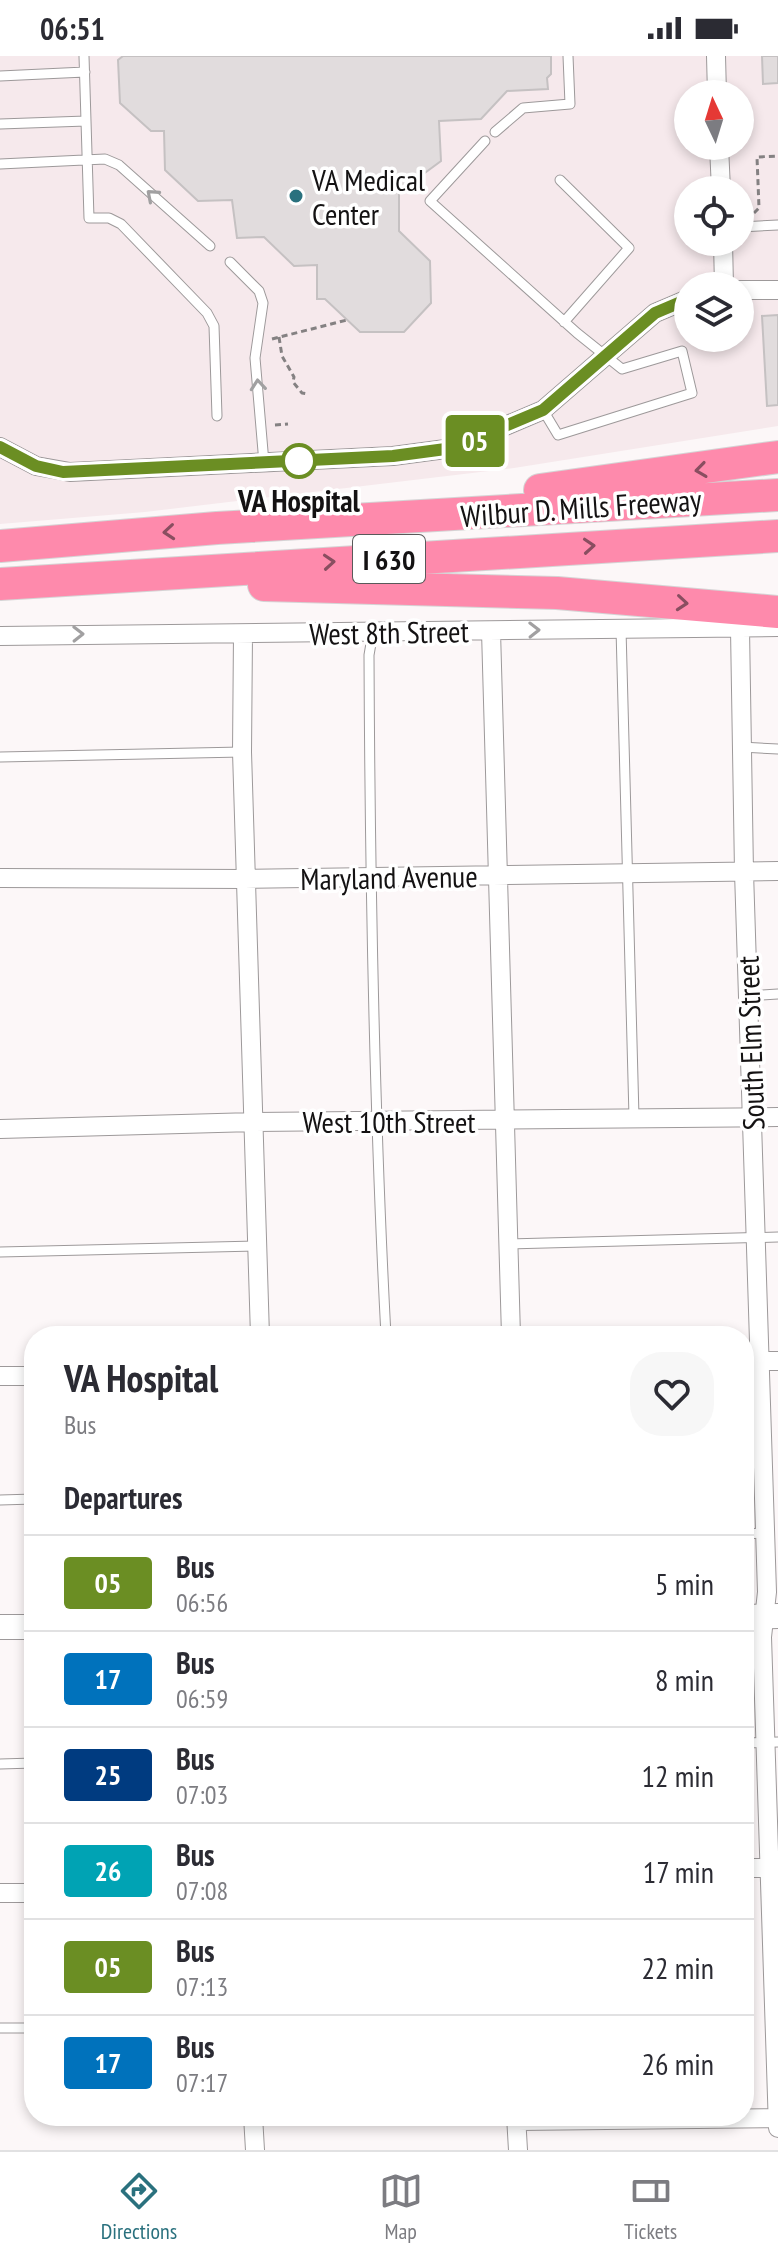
<!DOCTYPE html>
<html lang="en">
<head>
<meta charset="utf-8">
<style>
  body { margin:0; font-family:"PT Sans Narrow",sans-serif; background:#f7f7f7; color:#2b2b33; height:100vh; display:flex; flex-direction:column; font-size:30px; white-space:nowrap }
  * { box-sizing:border-box; margin:0 }
  p { font-size:26px; color:#7c7c81 }
  .icon { flex:none; width:44px; height:44px; fill:none; stroke:currentColor; stroke-width:2; stroke-linecap:round; stroke-linejoin:round }
  .map { position:relative; flex:1; overflow:hidden }
  .sheet { position:absolute; left:24px; top:1270px; width:730px; height:800px; display:flex; flex-direction:column; background:#fff; border-radius:32px; box-shadow:0 4px 12px #0003 }
  .sheet>* { flex:none }
  .badge { padding:0 16px; border-radius:6px; font-size:28px; line-height:52px }
  .needle { width:52px; rotate:356deg }
  .tools { position:absolute; left:674px; top:24px; display:grid; gap:16px }
  .tools a { display:grid; place-items:center; width:80px; height:80px; border-radius:50%; background:#fff; box-shadow:0 4px 12px #0003; font-size:40px }
  .map>.badge { position:absolute; translate:-50% -50%; box-shadow:0 0 0 4px #fff }
  h2 { padding:0 40px; font-size:30px; line-height:72px }
  .round { display:grid; place-items:center; flex:none; width:84px; height:84px; border-radius:32px; background:#f7f7f7 }
  .overview { display:flex; align-items:center; justify-content:space-between; height:136px; padding:0 40px }
  h1 { font-size:38px; font-weight:700; line-height:60px }
  ul { padding:0; list-style:none }
  li { display:flex; align-items:center; gap:24px; height:96px; padding:0 40px; border-top:2px solid #e1e1e2 }
  li div { flex:1 }
  li b { display:block; font-size:30px }
  li em { font-style:normal }
  li .badge { min-width:88px; font-weight:700; text-align:center }
  .status { display:flex; justify-content:space-between; align-items:center; height:56px; padding:0 40px; background:#fff; direction:ltr }
  .status svg { height:22px; fill:currentColor }
  .menu { display:flex; justify-content:space-around; align-items:center; height:112px; border-top:2px solid #e1e1e2; background:#fff; font-size:22px; color:#7c7c81 }
  .menu a { display:grid; justify-items:center; gap:4px }
  .menu .current { color:#2a717e }
  .map>svg:first-child { display:block }
  .built { fill:#f6e9ec; fill-rule:evenodd }
  .building { fill:#e1dcdd; stroke:#c5c1c2; stroke-width:2 }
  .lines { fill:none; stroke-linecap:round; stroke-linejoin:round }
  .service-casing { stroke:#9d999a; stroke-width:11 }
  .minor-casing { stroke:#9d999a; stroke-width:20 }
  .secondary-casing { stroke:#9d999a; stroke-width:26 }
  .motorway-casing { stroke:#d5d4d5; stroke-width:34 }
  .path { stroke:#848182; stroke-width:3; stroke-dasharray:6 4; stroke-linecap:butt }
  .service { stroke:#fff; stroke-width:9 }
  .minor { stroke:#fff; stroke-width:18 }
  .secondary { stroke:#fff; stroke-width:24 }
  .motorway { stroke:#fe8aac; stroke-width:32 }
  .oneway { stroke:#a1a0a1 }
  .oneway2 { stroke:#894e60 }
  .line-casing { stroke:#fff; stroke-width:18 }
  .line { stroke:#6b8e23; stroke-width:12 }
  .poi-dot { fill:#2a717e; stroke:#fff; stroke-width:3 }
  .stop-dot { fill:#fff; stroke:#6b8e23; stroke-width:4 }
  .labels { text-anchor:middle; dominant-baseline:central; stroke-width:7; stroke-linejoin:round; paint-order:stroke }
  .shield { fill:#fff; stroke:#5a595a; stroke-width:2 }
  .shield-label { font-size:28px; font-weight:bold; fill:#141213 }
  .poi-label { font-size:30px; fill:#141213; stroke:#fff; text-anchor:start }
  .stop-label { font-size:30px; font-weight:bold; fill:#141213; stroke:#fff }
  .street-label { font-size:30px; fill:#141213; stroke:#fff }
</style>
</head>
<body>
<div class="status"><b>06:51</b><svg viewBox="0 0 49 12"><path d="M0 12V9h3v3zM5 12V6h3v6zM10 12V3h3v9zM15 12V0h3v12zM26 1h20v11H26zM47 4h2v5h-2z"/></svg></div>
<div class="map">
<svg width="778" height="2094" viewBox="0 0 778 2094">
  <rect width="100%" height="100%" fill="#fcf7f8"/>
  <!-- built -->
  <path class="built" d="M0,0H778V370L514,412L145,456L0,468ZM688,38H740V90H688ZM688,134H740V186H688ZM688,230H740V282H688Z"/>
  <!-- building -->
  <path class="building" d="M123,0H551V18L547,22L548,33L507,35L481,63L439,65L441,105L399,136V175L430,205L431,247L404,276H360L325,243H317V209L294,210L264,181L237,182L232,144L198,145L165,114L164,75H151L120,47L118,4Z
    M762,0H778V27L763,28Z
    M778,259V349L767,350L762,260Z"/>
  <g class="lines">
    <!-- service casing -->
    <g class="service-casing">
      <path id="service" d="M84,0L89,162H109L121,168L207,257L214,270L217,360
        M0,20L85,16
        M0,68L86,65
        M495,76L523,52L570,48L568,0
        M485,85L430,145L577,277L622,313L682,295L692,337L558,379L543,354
        M0,108L105,103L119,109L210,190
        M560,124L629,192L564,266
        M740,171L778,169
        M230,206L259,235L263,247L255,302L264,407
        M621,573L634,1061
        M373,576L369,599C370,827 374,1053 386,1280
        M741,691L778,693
        M0,701L242,696
        M749,940L778,938
        M507,1188L778,1181
        M0,1196L257,1190
        M0,1444L34,1443
        M744,1478L765,1477
        M744,1687L778,1686
        M0,1708L34,1707
        M0,1972H34"/>
    </g>
    <!-- minor casing -->
    <g class="minor-casing">
      <path id="minor" d="M716,0L717,38
        M719,90L721,134
        M723,186L724,230
        M740,234H778
        M0,391L36,410L70,416L393,400L453,392L543,354L655,257L688,243
        M740,573L744,816L767,1536L762,1581L778,2072
        M491,575L511,1280
        M243,578L242,696L260,1280
        M0,580L778,571
        M0,822L245,823L778,815
        M0,1073L254,1066L778,1061
        M744,1305H778
        M0,1320H34
        M744,1812H778
        M0,1837H34
        M253,2060L255,2094
        M516,2060L518,2094
        M517,2065L778,2062"/>
    </g>
    <!-- secondary casing -->
    <g class="secondary-casing">
      <path id="secondary" d="M744,1561L778,1560
        M0,1571H34"/>
    </g>
    <!-- motorway casing -->
    <g class="motorway-casing">
      <path id="motorway" d="M540,434L778,401
        M0,490L217,472L778,439
        M0,528L778,480
        M264,529L557,537L778,556"/>
    </g>
    <!-- path -->
    <path class="path" d="M754,157L759,152L757,101L778,100
      M279,281L282,300L294,321L293,326L302,337L308,338
      M272,283L347,264
      M275,369L288,368"/>
    <!-- service -->
    <use href="#service" class="service"/>
    <!-- minor -->
    <use href="#minor" class="minor"/>
    <!-- secondary -->
    <use href="#secondary" class="secondary"/>
    <!-- motorway -->
    <use href="#motorway" class="motorway"/>
  </g>
  <!-- one-way arrows -->
  <defs><path id="oneway-chevron" d="M-2-3.5L2.5 0L-2 3.5" fill="none" stroke-width="1.6" stroke-linecap="round" stroke-linejoin="round" transform="scale(2)"/></defs>
  <g class="oneway">
    <use href="#oneway-chevron" transform="translate(152 139) rotate(-139)"/>
    <use href="#oneway-chevron" transform="translate(258 329) rotate(-95)"/>
    <use href="#oneway-chevron" transform="translate(534 574) rotate(-1)"/>
    <use href="#oneway-chevron" transform="translate(78 578) rotate(-1)"/>
  </g>
  <g class="oneway2">
    <use href="#oneway-chevron" transform="translate(701 414) rotate(172)"/>
    <use href="#oneway-chevron" transform="translate(169 476) rotate(175)"/>
    <use href="#oneway-chevron" transform="translate(589 490) rotate(-4)"/>
    <use href="#oneway-chevron" transform="translate(329 506) rotate(-4)"/>
    <use href="#oneway-chevron" transform="translate(682 547) rotate(5)"/>
  </g>
  <g class="lines">
    <!-- line casing -->
    <g class="line-casing">
      <path id="line" d="M0,391L36,410L63,416L393,400L453,392L543,354L655,257L688,243"/>
    </g>
    <!-- line -->
    <use href="#line" class="line"/>
  </g>
  <!-- markers -->
  <circle class="poi-dot" cx="296" cy="140" r="8"/>
  <circle class="stop-dot" cx="299" cy="405" r="16"/>
  <g class="labels">
    <!-- shield labels -->
    <rect class="shield" x="353" y="479" width="72" height="48" rx="6"/>
    <g class="shield-label">
      <text x="389" y="503">I 630</text>
    </g>
    <!-- poi labels -->
    <g class="poi-label">
      <text x="312" y="123">VA Medical<tspan x="312" dy="34">Center</tspan></text>
    </g>
    <!-- stop labels -->
    <g class="stop-label">
      <text x="299" y="444">VA Hospital</text>
    </g>
    <!-- street labels -->
    <g class="street-label">
      <text transform="translate(581 451) rotate(-4)">Wilbur D. Mills Freeway</text>
      <text transform="translate(389 576) rotate(-1)">West 8th Street</text>
      <text transform="translate(389 821) rotate(-1)">Maryland Avenue</text>
      <text transform="translate(750 987) rotate(-92)">South Elm Street</text>
      <text x="389" y="1065">West 10th Street</text>
    </g>
  </g>
</svg>
<div class="tools">
<a><svg class="needle" viewBox="-14 -14 28 28"><path d="M0-13l5 13h-10z" fill="#e53935"/><path d="M0 13l5-13h-10z" fill="#7c7c81"/></svg></a>
<a><svg class="icon" aria-label="locate" viewBox="0 0 24 24"><circle cx="12" cy="12" r="6"/><path d="M12 2v4M12 18v4M2 12h4M18 12h4"/></svg></a>
<a><svg class="icon" aria-label="layers" viewBox="0 0 24 24"><path d="M12 4l9 5-9 5-9-5zM3 14l9 5 9-5"/></svg></a>
</div>
<b class="badge" style="left:475px;top:385px;background:#6b8e23;color:#fff">05</b>
<section class="sheet">
<div class="overview"><div><h1>VA Hospital</h1><p>Bus</p></div><a class="round"><svg class="icon" aria-label="heart" viewBox="0 0 24 24"><path d="M12 20l-8-8c-3-5 5-10 8-4 3-6 11-1 8 4z"/></svg></a></div>
<h2>Departures</h2>
<ul>
<li><span class="badge" style="background:#6b8e23;color:#fff">05</span><div><b>Bus</b><p>06:56</p></div><em>5 min</em></li>
<li><span class="badge" style="background:#0072bc;color:#fff">17</span><div><b>Bus</b><p>06:59</p></div><em>8 min</em></li>
<li><span class="badge" style="background:#003b80;color:#fff">25</span><div><b>Bus</b><p>07:03</p></div><em>12 min</em></li>
<li><span class="badge" style="background:#00a3b4;color:#fff">26</span><div><b>Bus</b><p>07:08</p></div><em>17 min</em></li>
<li><span class="badge" style="background:#6b8e23;color:#fff">05</span><div><b>Bus</b><p>07:13</p></div><em>22 min</em></li>
<li><span class="badge" style="background:#0072bc;color:#fff">17</span><div><b>Bus</b><p>07:17</p></div><em>26 min</em></li>
</ul>
</section>
</div>
<nav class="menu">
<a class="current"><svg class="icon" aria-label="directions" viewBox="0 0 24 24"><path d="M12 3l9 9-9 9-9-9zM9 14v-3h6M13 9l2 2-2 2"/></svg>Directions</a>
<a><svg class="icon" aria-label="map" viewBox="0 0 24 24"><path d="M3 6l6-2 6 2 6-2v14l-6 2-6-2-6 2zM9 4v14M15 6v14"/></svg>Map</a>
<a><svg class="icon" aria-label="tickets" viewBox="0 0 24 24"><path d="M3 7h18v10H3zM15 7v10"/></svg>Tickets</a>
</nav>
</body>
</html>
